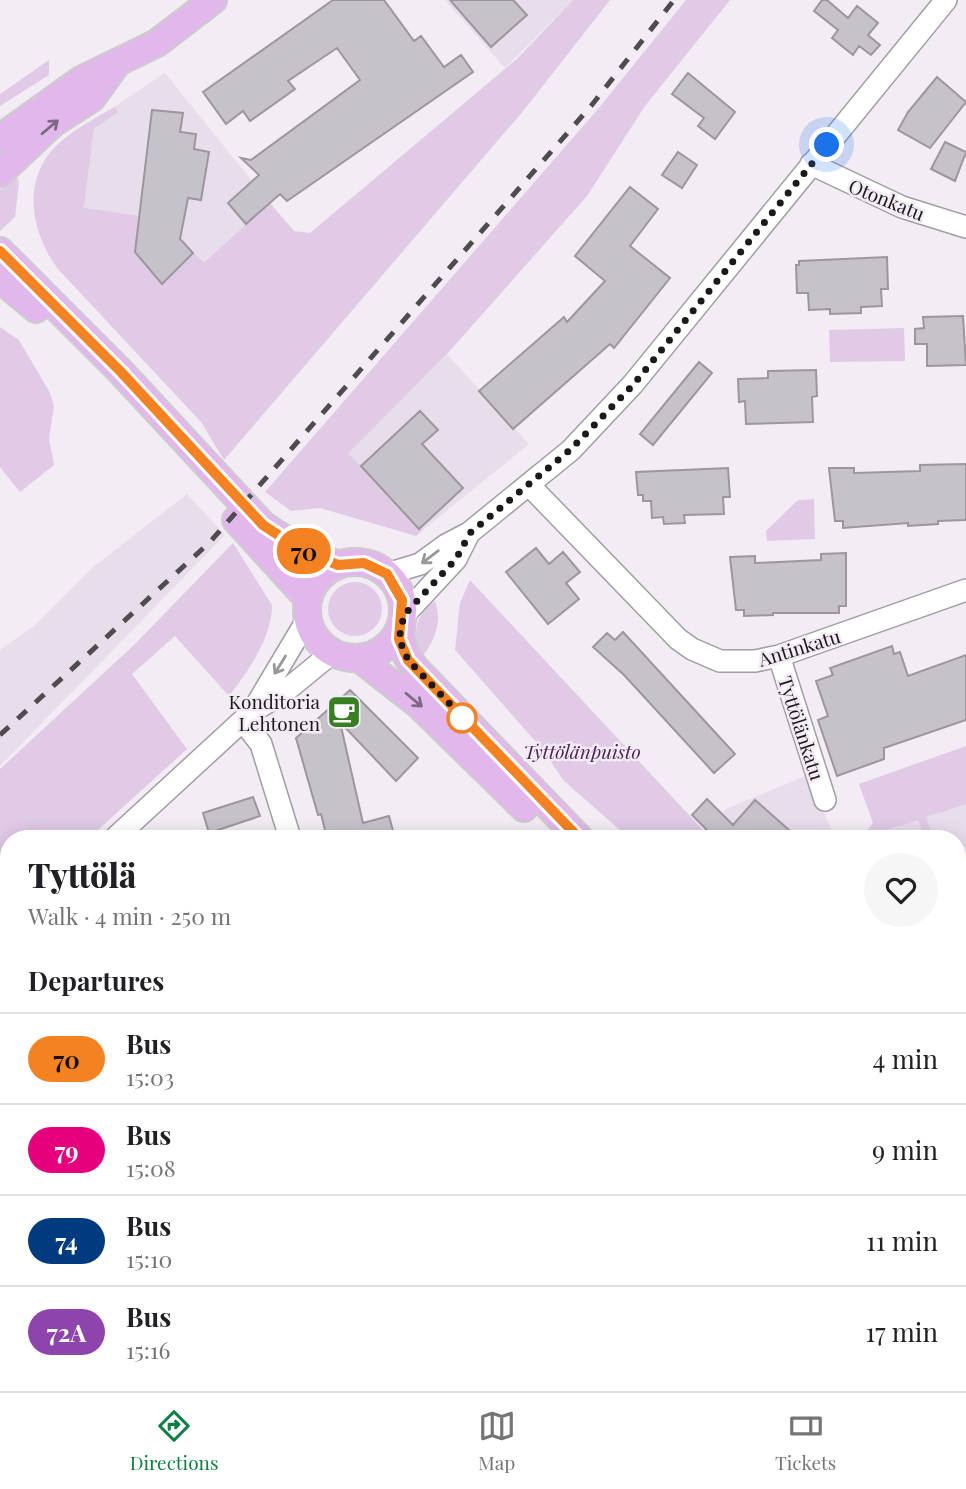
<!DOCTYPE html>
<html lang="en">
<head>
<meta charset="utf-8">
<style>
  body { margin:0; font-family:"Playfair Display",serif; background:#f6f6f6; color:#202124; height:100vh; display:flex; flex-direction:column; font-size:26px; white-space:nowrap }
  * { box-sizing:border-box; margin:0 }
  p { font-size:23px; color:#757577 }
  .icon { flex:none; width:38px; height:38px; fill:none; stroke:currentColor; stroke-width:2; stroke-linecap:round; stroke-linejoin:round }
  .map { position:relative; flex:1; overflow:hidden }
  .drawer { position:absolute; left:0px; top:830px; width:966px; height:562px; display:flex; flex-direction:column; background:#fff; border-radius:28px 28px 0 0; box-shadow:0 4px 18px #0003 }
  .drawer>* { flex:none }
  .badge { padding:0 14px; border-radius:23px; font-size:24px; line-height:46px }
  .you { position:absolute; width:35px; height:35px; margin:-18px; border:5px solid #fff; border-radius:50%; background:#1a73e8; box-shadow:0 0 0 10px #1a73e833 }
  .map>.badge { position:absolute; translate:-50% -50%; box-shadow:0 0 0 4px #fff }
  h2 { padding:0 28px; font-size:26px; line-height:63px }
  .round { display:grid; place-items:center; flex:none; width:74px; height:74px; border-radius:37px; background:#f6f6f6 }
  .headline { display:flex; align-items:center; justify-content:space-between; height:119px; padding:0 28px }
  h1 { font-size:33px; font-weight:800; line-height:52px }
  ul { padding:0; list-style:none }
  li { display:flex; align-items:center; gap:21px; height:91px; padding:0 28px; border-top:2px solid #e0e0e0 }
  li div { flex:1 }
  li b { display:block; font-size:26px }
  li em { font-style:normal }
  li .badge { min-width:77px; font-weight:700; text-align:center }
  .tabs { display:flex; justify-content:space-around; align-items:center; height:98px; border-top:2px solid #e0e0e0; background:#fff; font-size:19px; color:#757577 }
  .tabs a { display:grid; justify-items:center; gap:4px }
  .tabs .selected { color:#0b8043 }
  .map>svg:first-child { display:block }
  .built { fill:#e8ddeb }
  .green { fill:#e0cae6 }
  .building { fill:#c7c1c9; stroke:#9c969d; stroke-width:2 }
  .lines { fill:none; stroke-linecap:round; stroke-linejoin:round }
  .minor-casing { stroke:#a29ca4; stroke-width:24 }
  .major-casing { stroke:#cdcccd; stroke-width:30 }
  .minor { stroke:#fff; stroke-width:21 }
  .major { stroke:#e2b8ec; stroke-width:26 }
  .rail { stroke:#4f4c4f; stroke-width:5; stroke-dasharray:12 12; stroke-linecap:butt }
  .oneway { stroke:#7e6884 }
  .oneway2 { stroke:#989898 }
  .line-casing { stroke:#fff; stroke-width:16 }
  .line { stroke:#f58220; stroke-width:10 }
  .walk { stroke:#1b191b; stroke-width:7; stroke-dasharray:0 12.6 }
  .stop-dot { fill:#fff; stroke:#f58220; stroke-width:3.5 }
  .labels { text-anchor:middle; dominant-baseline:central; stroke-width:5; stroke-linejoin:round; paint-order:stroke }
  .street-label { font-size:19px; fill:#1b191b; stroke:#f3ecf4 }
  .poi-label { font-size:19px; fill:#1b191b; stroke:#f3ecf4; text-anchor:end }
  .park-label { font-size:19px; font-style:italic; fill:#4f2259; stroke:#f3ecf4 }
</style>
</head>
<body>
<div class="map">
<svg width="966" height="1391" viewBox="0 0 966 1391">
  <rect width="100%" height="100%" fill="#f3ecf4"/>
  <!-- built -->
  <path class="built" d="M445,0H573L505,68Z
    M165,73L270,203L203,262L193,253L162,284L135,252L84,208L94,129L117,112L114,107Z
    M447,354L529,444L423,530L347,453Z
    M187,494L225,535L0,766V650L35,625L92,568Z
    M807,775L835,838H695L726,809Z
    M966,789V1086L957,1089V838H861Z"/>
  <!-- green -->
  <path class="green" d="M573,0H610L524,110L224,460L201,422L57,268C30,230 21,178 59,143C75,129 96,118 114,107L118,112L94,129L84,208L139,216L135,252L162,284L193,253L204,262L270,203L294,231L310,233L518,58Z
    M686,0H730L645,106L587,196L447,354L348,453L423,530L416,536L320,508L291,511L265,492L598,109Z
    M49,60V75L0,106V94Z
    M14,173L19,182L15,217L0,231V190Z
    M0,327L19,340L50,393L54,406L49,438L54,465L20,492L0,467Z
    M904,328L905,361L830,362L829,330Z
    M814,499L815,539L767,541L766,531L798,500Z
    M233,543L272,605C272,638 248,671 229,696L175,636L132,674L187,749L89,838H9V912L0,920V769L134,645Z
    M470,580L703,830L695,838H629L563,780L543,750L455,650L460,603Z
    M328 609a27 27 0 1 1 54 0a27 27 0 1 1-54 0Z
    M435,601C443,622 434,643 420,659C412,635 414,616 435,601Z
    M966,746V804L926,817L933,838H925L918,820L883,831L885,838H861L873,823L859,784Z
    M9,1214V1347L0,1323V1217Z
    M624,1383V1382L869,1383L829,1391H580Z"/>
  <!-- building -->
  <path class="building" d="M333,0H384L414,41L421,36L444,67L461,55L473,72L287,201L280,194L246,224L228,203L259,175L241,158L251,160L360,80L337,48L288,81L295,89L250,121L243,111L226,124L203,92Z
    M450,0H513L527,15L491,47Z
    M822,0H827L848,18L857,6L878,23L868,35L880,45L871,55L859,46L853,55L832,38L838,30L814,11Z
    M688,73L735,112L715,139L698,126L704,118L672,94Z
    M937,77L966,102L930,148L898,130L908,112Z
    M152,110L183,113L180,132L196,134L194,149L209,152L201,200L188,198L180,239L193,253L162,284L135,252Z
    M945,142L966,152L955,181L931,169Z
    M678,152L697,165L682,188L662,175Z
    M630,187L658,209L630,246L670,278L614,348L610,344L513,429L479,391L564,317L567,322L605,281L575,256Z
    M887,257L888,289H881L882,306L861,307V313L830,314V309L809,310L808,293H797L796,265H799V261Z
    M963,316L966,365L927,366V344H915V329L924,328L923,317Z
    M699,362L712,373L653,445L640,434Z
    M816,370L817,396L812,397L813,422L746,424L745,401L739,402L738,379L768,378V371Z
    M420,411L438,430L422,444L463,488L419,529L361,466Z
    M966,464V520L938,521V524L908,526V523L843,528V521H835L829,468H854V473L920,471V465Z
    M728,468L730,497H723L724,514L684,515L685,523L664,524L663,517L652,518L651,501H643V495H638L636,472Z
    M536,548L549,564L563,552L580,572L566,583L579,599L548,624L506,572Z
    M846,553V606H839V613H773V615L744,616V610H736L730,557L755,556V563L821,560V554Z
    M623,632L735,754L714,773L624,675L593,647L607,633L615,640Z
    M892,646L894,654L900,652L908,676L966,655V720L884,748V759L837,776L818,720L828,716L816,681L833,675L830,668Z
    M350,690L418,758L396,781L340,722L363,823L389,816L395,838H327L321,814L318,815L296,738Z
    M253,797L260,816L209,833L203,813Z
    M707,799L733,825L755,800L798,838H701L708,831L692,815Z"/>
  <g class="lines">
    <!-- minor casing -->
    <g class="minor-casing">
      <path id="minor" d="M811,164L902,207L966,227
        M529,485L678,639L692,649L720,661H755L779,656L966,590
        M387,574L420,564L446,545L469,533L571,450L633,384L946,0
        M404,615L456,559L469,533
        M779,656L825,800
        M254,709L307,620
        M243,721L261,744L290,838
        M115,838L253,711L283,693L332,653
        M0,943L9,935
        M0,1030L9,1058
        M957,1119L966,1114
        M438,1382L441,1391
        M90,1391L114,1382"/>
    </g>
    <!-- major casing -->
    <g class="major-casing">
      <path id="major" d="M0,138L81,80L157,43L213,0
        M0,173L53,123L92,98L115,66
        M0,251L121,372L263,525L301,550L338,565
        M0,279L36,309
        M236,520L308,599
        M307 610a48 48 0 1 1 96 0a48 48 0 1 1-96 0Z
        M401,627C399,644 405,655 415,668L579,838
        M360,659L419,705L524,808
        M957,1227L966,1250"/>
    </g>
    <!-- minor -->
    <use href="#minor" class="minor"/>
    <!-- major -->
    <use href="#major" class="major"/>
    <!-- rail -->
    <path class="rail" d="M0,735L210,542L591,106L674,0"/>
  </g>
  <!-- one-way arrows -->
  <defs><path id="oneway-shaft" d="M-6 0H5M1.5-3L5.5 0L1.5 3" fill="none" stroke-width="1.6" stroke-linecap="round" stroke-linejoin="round" transform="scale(1.75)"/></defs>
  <g class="oneway">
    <use href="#oneway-shaft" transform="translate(50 127) rotate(-40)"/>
    <use href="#oneway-shaft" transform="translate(414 700) rotate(40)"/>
  </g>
  <g class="oneway2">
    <use href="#oneway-shaft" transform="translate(430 557) rotate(143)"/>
    <use href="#oneway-shaft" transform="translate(280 665) rotate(122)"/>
  </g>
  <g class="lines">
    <!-- line casing -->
    <g class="line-casing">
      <path id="line" d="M0,251L121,372L263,525L301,550L338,565L364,563L387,574L402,600L399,639L408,660L579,838"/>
    </g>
    <!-- line -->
    <use href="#line" class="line"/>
    <!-- walk -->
    <path class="walk" d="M462,718L469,724L408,660L399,639L404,615L456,559L470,533L570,450L634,384L827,145"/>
  </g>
  <!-- icons -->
  <defs>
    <g id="cafe-square" transform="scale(1.75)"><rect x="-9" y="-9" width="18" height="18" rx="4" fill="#387f24" stroke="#f3ecf4"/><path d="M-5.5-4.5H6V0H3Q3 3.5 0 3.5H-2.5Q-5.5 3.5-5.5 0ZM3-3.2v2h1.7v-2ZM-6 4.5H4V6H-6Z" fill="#fff"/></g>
  </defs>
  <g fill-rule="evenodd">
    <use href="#cafe-square" x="344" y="712"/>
  </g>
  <!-- markers -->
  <circle class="stop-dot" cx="462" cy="718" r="14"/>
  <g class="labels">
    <!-- street labels -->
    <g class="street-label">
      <text transform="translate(887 199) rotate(22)">Otonkatu</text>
      <text transform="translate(799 647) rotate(-17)">Antinkatu</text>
      <text transform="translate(802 728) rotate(72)">Tyttölänkatu</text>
    </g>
    <!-- poi labels -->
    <g class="poi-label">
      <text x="320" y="701">Konditoria<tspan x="320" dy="22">Lehtonen</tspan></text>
    </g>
    <!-- park labels -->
    <g class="park-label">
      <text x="582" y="751">Tyttölänpuisto</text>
    </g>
  </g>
</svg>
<div class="you" style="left:827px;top:145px"></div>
<b class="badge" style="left:304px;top:551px;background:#f58220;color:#111">70</b>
<section class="drawer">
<div class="headline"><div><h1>Tyttölä</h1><p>Walk · 4 min · 250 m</p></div><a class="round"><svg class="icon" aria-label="heart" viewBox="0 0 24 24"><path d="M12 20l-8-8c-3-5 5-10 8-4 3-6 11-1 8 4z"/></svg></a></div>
<h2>Departures</h2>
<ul>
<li><span class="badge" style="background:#f58220;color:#111">70</span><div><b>Bus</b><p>15:03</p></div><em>4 min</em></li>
<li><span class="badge" style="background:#e6007e;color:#fff">79</span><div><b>Bus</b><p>15:08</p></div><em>9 min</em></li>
<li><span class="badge" style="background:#003b80;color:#fff">74</span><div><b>Bus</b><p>15:10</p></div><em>11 min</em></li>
<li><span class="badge" style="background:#8e44ad;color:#fff">72A</span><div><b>Bus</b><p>15:16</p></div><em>17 min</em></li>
</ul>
</section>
</div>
<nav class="tabs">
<a class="selected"><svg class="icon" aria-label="directions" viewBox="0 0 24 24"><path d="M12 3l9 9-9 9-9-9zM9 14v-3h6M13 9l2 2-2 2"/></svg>Directions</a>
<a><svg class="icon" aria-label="map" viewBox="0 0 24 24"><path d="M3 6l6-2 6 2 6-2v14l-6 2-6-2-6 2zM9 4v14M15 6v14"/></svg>Map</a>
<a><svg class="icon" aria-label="tickets" viewBox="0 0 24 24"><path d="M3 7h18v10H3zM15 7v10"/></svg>Tickets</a>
</nav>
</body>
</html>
